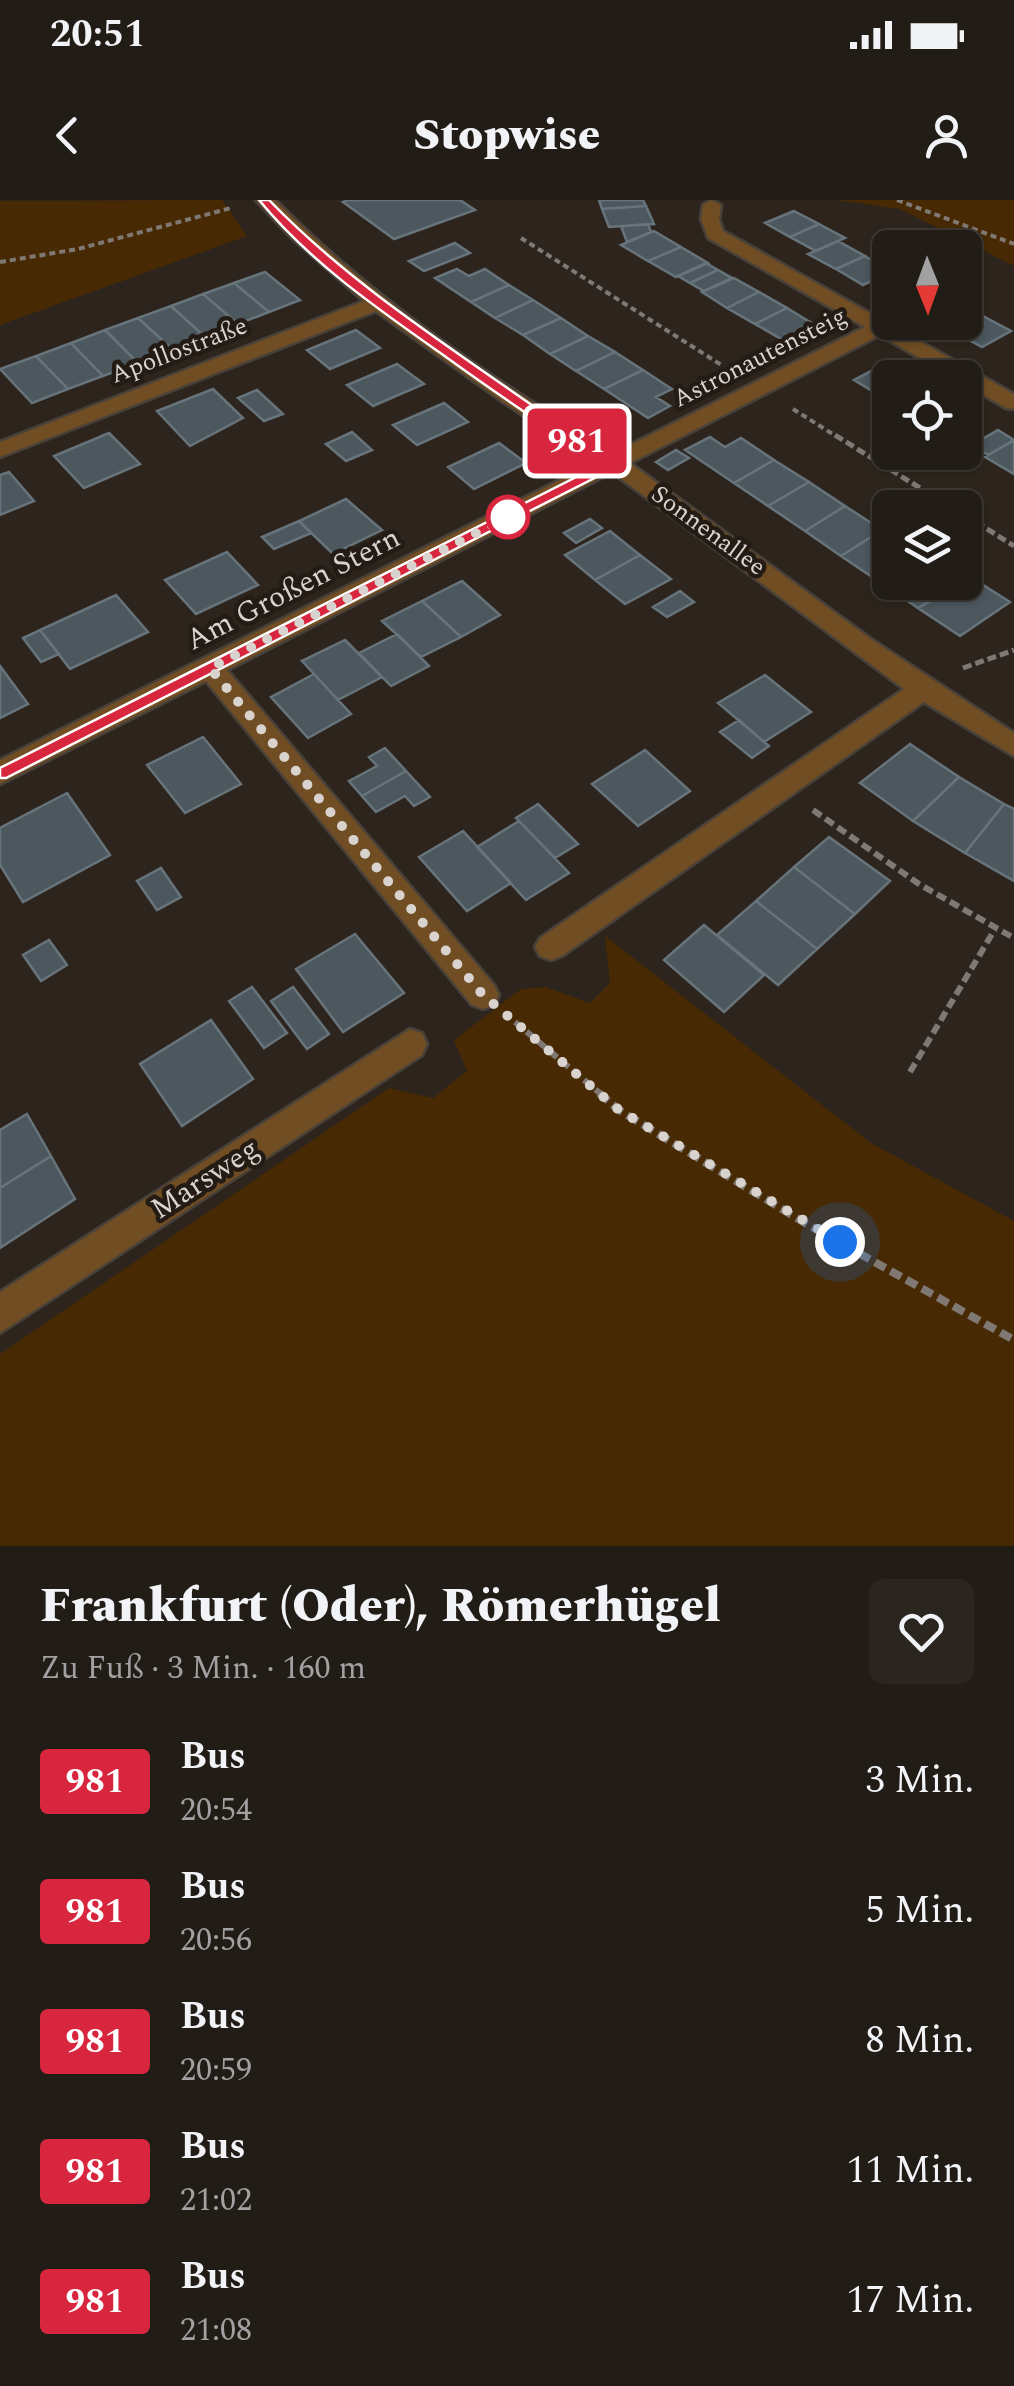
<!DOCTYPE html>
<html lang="de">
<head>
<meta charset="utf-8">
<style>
  body { margin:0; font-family:Spectral,serif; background:#2a251f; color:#f1f3f6; height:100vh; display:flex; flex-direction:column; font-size:38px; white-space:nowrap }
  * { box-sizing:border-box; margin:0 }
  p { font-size:32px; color:#a2a1a1 }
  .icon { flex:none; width:55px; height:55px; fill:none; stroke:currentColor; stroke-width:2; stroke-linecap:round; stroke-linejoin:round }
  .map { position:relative; height:1346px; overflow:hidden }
  .side { display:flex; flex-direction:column; background:#221c16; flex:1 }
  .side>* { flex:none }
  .badge { padding:0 20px; border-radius:8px; font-size:35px; line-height:65px }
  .needle { width:65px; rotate:179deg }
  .tools { position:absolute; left:872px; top:30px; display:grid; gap:20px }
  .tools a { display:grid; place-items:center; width:110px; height:110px; border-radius:15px; background:#221c16; box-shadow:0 2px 8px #0004,0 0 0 2px #3f3a35; font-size:50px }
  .you { position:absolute; width:50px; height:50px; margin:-25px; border:8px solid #fff; border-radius:50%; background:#1a73e8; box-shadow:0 0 0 15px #1a73e833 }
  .map>.badge { position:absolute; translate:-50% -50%; box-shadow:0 0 0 5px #fff }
  .round { display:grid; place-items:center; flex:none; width:105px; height:105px; border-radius:15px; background:#2a251f }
  .overview { display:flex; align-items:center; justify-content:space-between; height:170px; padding:0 40px }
  h1 { font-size:48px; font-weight:800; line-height:75px }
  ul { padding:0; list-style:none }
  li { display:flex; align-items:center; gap:30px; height:130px; padding:0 40px }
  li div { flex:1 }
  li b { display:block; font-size:38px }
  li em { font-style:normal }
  li .badge { min-width:110px; font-weight:700; text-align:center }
  .status { display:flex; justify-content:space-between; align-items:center; height:70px; padding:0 50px; background:#221c16; direction:ltr }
  .status svg { height:28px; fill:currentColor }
  header { display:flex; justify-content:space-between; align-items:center; height:130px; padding:0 40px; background:#221c16; font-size:45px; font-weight:800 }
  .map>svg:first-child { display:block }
  .green { fill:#472a04 }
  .building { fill:#4c575e; stroke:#68747b; stroke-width:2.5 }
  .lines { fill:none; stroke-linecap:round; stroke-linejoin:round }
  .minor-casing { stroke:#484139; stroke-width:5 }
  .path-far3 { stroke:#807973; stroke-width:4; stroke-dasharray:6 4; stroke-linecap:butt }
  .path-far2 { stroke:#807973; stroke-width:5; stroke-dasharray:9 4; stroke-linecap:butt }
  .path-far1 { stroke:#807973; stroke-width:6; stroke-dasharray:10 5; stroke-linecap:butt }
  .path { stroke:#807973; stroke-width:8; stroke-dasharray:12 6; stroke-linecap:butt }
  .minor { fill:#714d23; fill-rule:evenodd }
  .line { fill:#d7263d; stroke:#fff; stroke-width:2.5 }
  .walk { stroke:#d8d3ce; stroke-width:10; stroke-dasharray:0 18 }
  .stop-dot { fill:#fff; stroke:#d7263d; stroke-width:5 }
  .labels { text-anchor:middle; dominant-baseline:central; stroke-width:9; stroke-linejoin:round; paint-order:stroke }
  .far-street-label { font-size:25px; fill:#d8d3ce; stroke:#231b14 }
  .street-label { font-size:30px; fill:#d8d3ce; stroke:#231b14 }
</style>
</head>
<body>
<div class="status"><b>20:51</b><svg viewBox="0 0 49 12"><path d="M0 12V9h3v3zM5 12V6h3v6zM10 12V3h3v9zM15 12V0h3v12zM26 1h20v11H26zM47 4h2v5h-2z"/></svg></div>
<header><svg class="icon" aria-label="back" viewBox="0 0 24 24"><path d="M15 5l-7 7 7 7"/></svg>Stopwise<svg class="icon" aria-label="person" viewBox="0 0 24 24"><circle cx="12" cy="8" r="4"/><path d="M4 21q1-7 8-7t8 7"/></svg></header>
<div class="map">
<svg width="1014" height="1346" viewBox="0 0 1014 1346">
  <rect width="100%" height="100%" fill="#2d251d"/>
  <!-- green -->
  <path class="green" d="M222,0L247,36L0,125V1Z
    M837,0H1014V66L900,9Z
    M605,736L871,943L1014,1021V1346H0V1154L389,888L433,898L467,871L454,840L521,789L545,787L590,803L610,783Z"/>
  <!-- building -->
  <path class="building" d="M348,0H460L475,10L394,39L343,2Z
    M599,0H643L646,6L602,9Z
    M646,6L654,24L609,27L602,9Z
    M794,11L819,24L790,37L765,23Z
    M648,24L651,32L627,42L621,26Z
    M819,24L845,38L816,51L790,37Z
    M654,31L681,47L648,61L621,45Z
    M838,41L865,56L836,69L808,54Z
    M455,43L470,53L424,71L409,61Z
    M681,47L708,63L676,77L648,61Z
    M865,56L890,72L863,85L836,69Z
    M706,63L718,70L690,83L678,76Z
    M457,69L469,76L485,69L509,85L471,102L435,78Z
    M718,70L732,78L704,91L690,83Z
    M265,72L300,100L269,112L234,83Z
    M734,78L759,92L727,108L702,92Z
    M234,83L269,112L238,124L203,94Z
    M509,85L533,100L495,118L471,102Z
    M759,92L787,108L755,124L727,108Z
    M203,94L238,124L205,137L171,106Z
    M533,100L561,118L523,135L495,118Z
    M171,106L205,137L172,149L138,118Z
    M965,107L981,115L951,130L937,122H965Z
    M787,108L815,125L783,140L755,124Z
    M981,115L1011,131L982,147L951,130Z
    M138,118L172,149L138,163L105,130Z
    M561,118L588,136L550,154L523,135Z
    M105,130L138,163L103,176L71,143Z
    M356,130L380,148L330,169L307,150Z
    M588,136L615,152L576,171L550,154Z
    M71,143L103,176L68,189L36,156Z
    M615,152L643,170L604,189L576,171Z
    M36,156L68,189L32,203L0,169Z
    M886,163L910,178H890V195L884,198L854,180Z
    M397,164L424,184L373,206L347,185Z
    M643,170L672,189L656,197L670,206L648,218L604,189Z
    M213,189L243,218L190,246L157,211Z
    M257,190L283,214L264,221L238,198Z
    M444,203L468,222L417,245L393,225Z
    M998,230L1014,240L988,255L972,245Z
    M352,232L372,250L346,261L326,244Z
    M109,233L140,264L84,288L54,256Z
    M710,237L725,247L741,238L774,260L734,283L685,250Z
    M1014,240V274L985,257Z
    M499,243L526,263L474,289L448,267Z
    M676,250L689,258L668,270L656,262Z
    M774,260L809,282L768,306L734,283Z
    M9,272L34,301L0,315V275Z
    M809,282L845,306L805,331L768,306Z
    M346,299L382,330L333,354L299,321Z
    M845,306L882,330L841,356L805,331Z
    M590,319L602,328L576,343L564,333Z
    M299,321L311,333L274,349L262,337Z
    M882,330L890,335V373L878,381L841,356Z
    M610,331L640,355L595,380L565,355Z
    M227,352L258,385L196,414L165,380Z
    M640,355L671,379L625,404L595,380Z
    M890,373V382H959L918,408L878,381Z
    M969,376L1010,402L960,436L918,408L965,382Z
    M462,381L500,415L461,437L422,401Z
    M680,391L694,402L667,417L653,407Z
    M116,395L148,432L70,469L40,430Z
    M422,401L461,437L421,457L382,421Z
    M40,430L59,454L41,462L23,438Z
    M397,434L429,466L391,486L359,453Z
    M345,440L382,477L338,500L302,461Z
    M0,466L28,504L0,518Z
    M314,474L351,514L308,538L271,497Z
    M765,475L811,512L764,542L718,503Z
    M739,520L764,542L769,546L752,558L720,532Z
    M203,537L241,584L185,613L147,565Z
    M910,544L959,577L913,621L860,583Z
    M385,548L406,571L362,596L349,581L377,566L369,557Z
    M645,550L690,591L638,626L592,584Z
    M406,571L430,597L414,606L405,596L376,612L362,596Z
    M959,577L1004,604L965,653L913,621Z
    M67,593L110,655L23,702L0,665V628Z
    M538,604L578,644L555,658L516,618Z
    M1004,604L1014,609V681L965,653Z
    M519,621L569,673L526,700L477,647Z
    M463,631L511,683L467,711L419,657Z
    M829,637L890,681L855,714L794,667Z
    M794,667L855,714L817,749L756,701Z
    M161,668L181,697L157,710L137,681Z
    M756,701L817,749L778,785L717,735Z
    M704,725L764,775L724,812L664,760Z
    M355,734L404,793L343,832L296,769Z
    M49,740L67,765L41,781L23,755Z
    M252,787L287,833L264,848L229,801Z
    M293,787L329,834L307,849L271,801Z
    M211,820L253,879L182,926L140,864Z
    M27,914L51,956L0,988V930Z
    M51,956L75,999L0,1048V988Z"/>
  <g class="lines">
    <!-- minor casing -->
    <g class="minor-casing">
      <path id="minor" d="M256,0H275C375,101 493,180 614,253L865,127L708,38L701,19L703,5L711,0L721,5L719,19L723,31L1014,194V209L1006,208L965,184V178H954L880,135L630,263L871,439L1014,533V556L924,502L562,756L551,760L540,756L535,747L540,738L904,489L612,272L227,470L494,785L499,795L494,805L483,809L472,805L206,481L0,584V560L596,262L506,204L376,111L0,257V242L364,101L290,36Z
        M410,829L422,833L427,844L422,855L0,1133V1092Z"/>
    </g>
    <!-- path-far3 -->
    <path class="path-far3" d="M897,0L1014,44
      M521,38L723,166
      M0,62L78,49L231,8
      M793,209L839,238"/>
    <!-- path-far2 -->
    <path class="path-far2" d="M835,235L952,308
      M965,315L1014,346
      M963,468L1014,450"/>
    <!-- path-far1 -->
    <path class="path-far1" d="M813,610L919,684L1014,738
      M515,822L602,895
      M910,872L995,729"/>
    <!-- path -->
    <path class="path" d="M599,893L619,910L805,1023L1014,1140"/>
    <!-- minor -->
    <use href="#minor" class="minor"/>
  </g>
  <!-- line -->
  <path class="line" d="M259,0H269C348,82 445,144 539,210C565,228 599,242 622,264L6,578H0V568L604,263C547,229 493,191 439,152C375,107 309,61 259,0Z"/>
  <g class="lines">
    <!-- walk -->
    <path class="walk" d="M508,317L210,468L483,795L619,910L840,1042"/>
  </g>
  <!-- markers -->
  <circle class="stop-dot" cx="508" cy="317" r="20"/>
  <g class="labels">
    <!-- far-street labels -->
    <g class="far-street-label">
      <text transform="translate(179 151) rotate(-21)">Apollostraße</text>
      <text transform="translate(760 158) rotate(-27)">Astronautensteig</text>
      <text transform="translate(708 331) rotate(36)">Sonnenallee</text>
    </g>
    <!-- street labels -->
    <g class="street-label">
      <text transform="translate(293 389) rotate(-27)">Am Großen Stern</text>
      <text transform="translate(205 979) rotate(-33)">Marsweg</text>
    </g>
  </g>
</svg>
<div class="tools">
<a><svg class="needle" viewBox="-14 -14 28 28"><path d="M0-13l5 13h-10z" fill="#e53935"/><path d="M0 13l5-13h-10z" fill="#a2a1a1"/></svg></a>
<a><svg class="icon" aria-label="locate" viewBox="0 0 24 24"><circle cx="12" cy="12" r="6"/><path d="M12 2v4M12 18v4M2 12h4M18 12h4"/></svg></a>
<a><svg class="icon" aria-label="layers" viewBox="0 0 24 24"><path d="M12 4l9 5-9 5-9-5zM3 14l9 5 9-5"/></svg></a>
</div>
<div class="you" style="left:840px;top:1042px"></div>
<b class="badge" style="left:577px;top:241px;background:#d7263d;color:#fff">981</b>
</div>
<section class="side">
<div class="overview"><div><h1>Frankfurt (Oder), Römerhügel</h1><p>Zu Fuß · 3 Min. · 160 m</p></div><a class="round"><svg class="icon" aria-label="heart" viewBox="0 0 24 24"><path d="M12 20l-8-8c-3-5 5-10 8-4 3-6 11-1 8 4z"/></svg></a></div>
<ul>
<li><span class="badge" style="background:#d7263d;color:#fff">981</span><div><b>Bus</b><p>20:54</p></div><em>3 Min.</em></li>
<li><span class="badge" style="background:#d7263d;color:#fff">981</span><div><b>Bus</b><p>20:56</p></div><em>5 Min.</em></li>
<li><span class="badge" style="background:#d7263d;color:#fff">981</span><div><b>Bus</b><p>20:59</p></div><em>8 Min.</em></li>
<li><span class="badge" style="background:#d7263d;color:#fff">981</span><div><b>Bus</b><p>21:02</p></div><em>11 Min.</em></li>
<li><span class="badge" style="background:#d7263d;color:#fff">981</span><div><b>Bus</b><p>21:08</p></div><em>17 Min.</em></li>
</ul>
</section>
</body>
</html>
